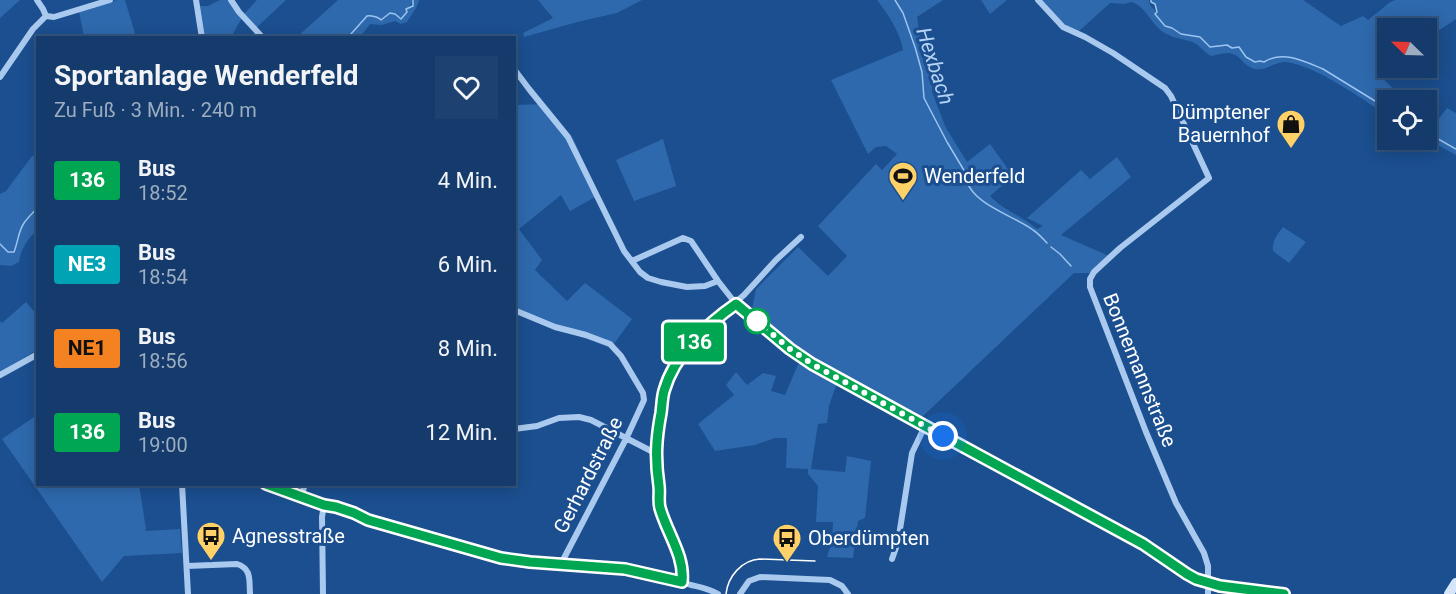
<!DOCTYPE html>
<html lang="de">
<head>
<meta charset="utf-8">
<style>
  body { margin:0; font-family:Roboto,sans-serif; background:#1d4271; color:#f1f3f6; height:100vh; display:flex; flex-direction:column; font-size:22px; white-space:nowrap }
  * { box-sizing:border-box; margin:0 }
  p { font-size:20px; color:#9dadc1 }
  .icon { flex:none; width:33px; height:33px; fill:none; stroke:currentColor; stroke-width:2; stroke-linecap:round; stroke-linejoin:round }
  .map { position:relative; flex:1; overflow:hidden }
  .sheet { position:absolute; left:36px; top:36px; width:480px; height:450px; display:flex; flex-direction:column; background:#143b6b; border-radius:0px; box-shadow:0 3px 15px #0003,0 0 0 2px #33557e }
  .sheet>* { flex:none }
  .badge { padding:0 12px; border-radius:4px; font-size:21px; line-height:39px }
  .needle { width:39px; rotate:293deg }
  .buttons { position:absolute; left:1377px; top:18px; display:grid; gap:12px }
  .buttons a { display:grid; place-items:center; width:60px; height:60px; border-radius:0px; background:#143b6b; box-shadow:0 3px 15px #0003,0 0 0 2px #33557e; font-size:30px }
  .you { position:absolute; width:30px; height:30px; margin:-15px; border:4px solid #fff; border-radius:50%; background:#1a73e8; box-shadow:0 0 0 9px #1a73e833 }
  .map>.badge { position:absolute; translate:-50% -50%; box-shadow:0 0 0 3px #fff }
  .round { display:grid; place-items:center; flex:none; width:63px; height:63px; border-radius:0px; background:#1d4271 }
  .head { display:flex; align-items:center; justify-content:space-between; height:102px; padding:0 18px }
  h1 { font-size:28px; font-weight:700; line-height:45px }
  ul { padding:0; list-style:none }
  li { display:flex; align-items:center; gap:18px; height:84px; padding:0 18px }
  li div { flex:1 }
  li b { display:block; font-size:22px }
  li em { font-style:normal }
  li .badge { min-width:66px; font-weight:700; text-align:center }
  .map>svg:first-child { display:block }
  .green { fill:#2e69ad }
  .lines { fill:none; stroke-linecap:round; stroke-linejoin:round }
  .stream { stroke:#9cc4f0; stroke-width:1.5 }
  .street { stroke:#a9c9ee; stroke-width:6 }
  .secondary { stroke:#d6e6fa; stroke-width:10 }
  .tram { stroke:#fff; stroke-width:1.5 }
  .line-casing { stroke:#fff; stroke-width:14 }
  .line { stroke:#00a651; stroke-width:9 }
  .walk { stroke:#fff; stroke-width:6; stroke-dasharray:0 10.8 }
  .stop-dot { fill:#fff; stroke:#00a651; stroke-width:3 }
  .labels { text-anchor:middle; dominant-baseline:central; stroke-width:6; stroke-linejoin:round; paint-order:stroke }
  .poi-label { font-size:20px; fill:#fff; stroke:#1b4f8f; text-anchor:start }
  .street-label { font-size:20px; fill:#fff; stroke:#1b4f8f }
  .water-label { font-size:21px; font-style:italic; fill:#b5d3f5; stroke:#1b4f8f }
</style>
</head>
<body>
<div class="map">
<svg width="1456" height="594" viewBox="0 0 1456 594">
  <rect width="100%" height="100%" fill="#1b4f8f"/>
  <!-- green -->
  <path class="green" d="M0,0H20L0,18Z
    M117,0H125L136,37H84L79,11Z
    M220,0H229L243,16L231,37H202L198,6H208Z
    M257,0H286L255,29L243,15Z
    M338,0H413L409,8H411L414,0H419C418,7 411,15 407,22L401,24L395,21L382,25L370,24L360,37H297Z
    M538,0H642L617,13L581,21L524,37L523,33L553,18Z
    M877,0H943L917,17L920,36L934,70L932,92L946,128L967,162L990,144L1013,176L990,196C1003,210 1022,216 1037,229L1043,226L1027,218L1081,170L1090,179L1117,157L1131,177L1061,235L1109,256L1090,273H1074L920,419L813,359L752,309L756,289L798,247L828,276L847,256L818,226L876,164L882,170L897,154L886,146L876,147L868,154L831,80L903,50C900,32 888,14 877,0Z
    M981,0H1007L990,14Z
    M1041,0H1149L1150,5L1157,13L1155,4L1150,0H1303L1341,26L1363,16L1368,20L1389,3L1395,0H1456V19L1429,37L1427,36L1426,28H1388L1387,60L1376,72L1405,100H1388L1387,115C1360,98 1317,66 1286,62C1275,61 1267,71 1255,69C1244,67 1241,56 1233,54C1226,51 1218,55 1211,56C1205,53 1201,47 1196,44C1186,38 1175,40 1163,32C1151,24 1146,7 1132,2L1124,4L1110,3L1078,32C1064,27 1050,11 1041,0Z
    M545,104L573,138L599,195L570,211L561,195L519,229L542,260L535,270L567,301L585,283L632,319L611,348L515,313L514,105Z
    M1447,108L1456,113V155L1427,139V119L1435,124Z
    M663,139L676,186L634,201L616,160Z
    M37,154V230C28,239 21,248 19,262L11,266L0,265V194L6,191L32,156Z
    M1283,227L1306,242L1289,263L1273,251C1272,240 1277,235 1283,227Z
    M26,302L37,315V350L0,372V321L2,323Z
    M799,362L837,383L829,406L827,423L818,424L811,469L845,472L847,456L871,461L865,518L858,521L853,558L827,557L832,541L833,522H816L818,486L808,474V469L786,468L787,438H775L755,445L715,451L698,424L734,395L726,385L736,372L747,385L763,373L776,376L771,391L785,395Z
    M37,415L38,484L139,485L146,529L145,531L180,529L182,553L124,556L102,582L2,439Z"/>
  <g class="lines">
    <!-- stream -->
    <path class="stream" d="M895,0L903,13L915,47L922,72L924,98L947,142L965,172
      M1151,0V2L1155,4L1157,12L1155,14L1165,26L1172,28L1181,34L1200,37L1210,47L1227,45L1232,48L1239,47L1246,57L1255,62L1260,61L1264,62C1283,50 1304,61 1323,69L1388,109
      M351,38V34L367,16C370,15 379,17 381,20L390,13L395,14L401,19L407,12L406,9L413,6V0
      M1426,132L1456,149
      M966,180C975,206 1013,215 1033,230C1038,233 1043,239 1047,243
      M0,244L8,252H14C18,242 18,232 24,223C28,217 33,213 38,207
      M1051,247L1060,254L1071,266"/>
    <!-- street -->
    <path class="street" d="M37,0L43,9L46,16
      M196,0L202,38
      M231,0L239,12L263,38
      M1038,0L1063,27L1085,37L1113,53L1165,88L1171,96L1209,178L1120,248L1094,272L1090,279V287L1146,432L1176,503L1204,553L1208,566V594
      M473,38H481
      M514,69L529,89L568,137L624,251L640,272L648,278L661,282L687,287L705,286L718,281L736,304L803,359L925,426L1143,544L1187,574L1196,579L1220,586L1285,594
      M0,77L33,29L46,16L54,17L110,0
      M632,261L683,238L691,241L718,281
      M514,310L555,327L586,335L610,344L621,356L643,393L644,400L626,439L574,539L563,560V565
      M0,375L38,354
      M514,429L537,426L559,418L579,417L591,420L655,453
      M182,484L188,594
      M266,484L324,505L336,507L354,513L368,520L501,558L530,563L625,569C647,573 669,578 691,585C700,587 710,589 718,594
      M301,497L305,484
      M892,559L898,542L912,453L925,426
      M187,566L237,564C252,569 249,580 250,594
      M682,582L683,573L678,554L659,506V490L656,472L655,453L657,431L663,405V393L667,383L675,367L697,338L724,312L744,295L776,260L801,237
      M323,594L322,517L324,505
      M740,594L749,581L760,577L830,580L842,586L848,594"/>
    <!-- secondary -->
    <path class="secondary" d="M1449,594L1456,583"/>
    <!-- tram -->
    <path class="tram" d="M726,594C728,576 742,560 760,559L815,561"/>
  </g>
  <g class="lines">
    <!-- line casing -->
    <g class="line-casing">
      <path id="line" d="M266,484L324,505L336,507L354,513L368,520L501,558L530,562L625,569L682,582C685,556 667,533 660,508C658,501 660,493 659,486C655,459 656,439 661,413C662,406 662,398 664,391C674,355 707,324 736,304L790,349L812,364L925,426L1143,544L1187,574L1196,579L1220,586L1284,594"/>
    </g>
    <!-- line -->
    <use href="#line" class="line"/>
    <!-- walk -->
    <path class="walk" d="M757,321L790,349L812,364L943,436"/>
  </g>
  <!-- icons -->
  <defs>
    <g id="shop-pin" transform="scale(1.5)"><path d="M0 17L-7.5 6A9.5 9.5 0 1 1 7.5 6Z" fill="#ffd166" stroke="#1b4f8f"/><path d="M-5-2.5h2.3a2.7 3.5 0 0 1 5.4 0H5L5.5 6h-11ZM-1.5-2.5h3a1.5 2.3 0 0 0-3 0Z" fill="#111"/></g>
    <g id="stadium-pin" transform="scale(1.5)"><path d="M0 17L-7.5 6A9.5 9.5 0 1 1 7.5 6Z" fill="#ffd166" stroke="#1b4f8f"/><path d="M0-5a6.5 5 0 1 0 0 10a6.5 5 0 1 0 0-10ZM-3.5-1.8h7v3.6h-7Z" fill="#111"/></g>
    <g id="bus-pin" transform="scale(1.5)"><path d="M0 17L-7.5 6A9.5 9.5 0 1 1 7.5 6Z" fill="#ffd166" stroke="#1b4f8f"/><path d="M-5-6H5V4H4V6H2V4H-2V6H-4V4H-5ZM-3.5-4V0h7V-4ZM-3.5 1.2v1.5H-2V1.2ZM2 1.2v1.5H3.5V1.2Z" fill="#111"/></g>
  </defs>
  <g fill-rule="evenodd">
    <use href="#shop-pin" x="1291" y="124"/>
    <use href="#stadium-pin" x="903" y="176"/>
    <use href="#bus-pin" x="211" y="536"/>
    <use href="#bus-pin" x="787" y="538"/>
  </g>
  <!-- markers -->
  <circle class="stop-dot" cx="757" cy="321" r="12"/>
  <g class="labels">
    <!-- poi labels -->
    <g class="poi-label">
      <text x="1270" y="112" text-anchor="end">Dümptener<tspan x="1270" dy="23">Bauernhof</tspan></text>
      <text x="924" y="176">Wenderfeld</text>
      <text x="232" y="536">Agnesstraße</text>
      <text x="808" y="538">Oberdümpten</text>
    </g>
    <!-- street labels -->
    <g class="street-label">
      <text transform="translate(1140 370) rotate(68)">Bonnemannstraße</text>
      <text transform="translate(588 475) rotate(-63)">Gerhardstraße</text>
    </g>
    <!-- water labels -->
    <g class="water-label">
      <text transform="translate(935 66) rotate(72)">Hexbach</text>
    </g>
  </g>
</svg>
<div class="buttons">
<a><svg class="needle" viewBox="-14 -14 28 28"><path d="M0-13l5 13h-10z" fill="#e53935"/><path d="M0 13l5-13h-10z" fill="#9dadc1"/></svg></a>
<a><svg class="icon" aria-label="locate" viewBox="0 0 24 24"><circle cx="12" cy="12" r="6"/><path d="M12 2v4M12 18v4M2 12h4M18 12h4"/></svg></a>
</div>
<div class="you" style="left:943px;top:436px"></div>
<b class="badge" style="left:694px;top:342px;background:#00a651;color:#fff">136</b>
<section class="sheet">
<div class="head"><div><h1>Sportanlage Wenderfeld</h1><p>Zu Fuß · 3 Min. · 240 m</p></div><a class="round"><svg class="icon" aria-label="heart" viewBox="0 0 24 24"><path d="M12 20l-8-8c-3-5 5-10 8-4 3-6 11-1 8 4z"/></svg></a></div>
<ul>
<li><span class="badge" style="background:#00a651;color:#fff">136</span><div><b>Bus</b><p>18:52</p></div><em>4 Min.</em></li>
<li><span class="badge" style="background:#00a3b4;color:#fff">NE3</span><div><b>Bus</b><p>18:54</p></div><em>6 Min.</em></li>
<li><span class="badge" style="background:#f58220;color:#111">NE1</span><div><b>Bus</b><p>18:56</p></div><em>8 Min.</em></li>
<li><span class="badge" style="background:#00a651;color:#fff">136</span><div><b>Bus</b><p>19:00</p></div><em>12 Min.</em></li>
</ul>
</section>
</div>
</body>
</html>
